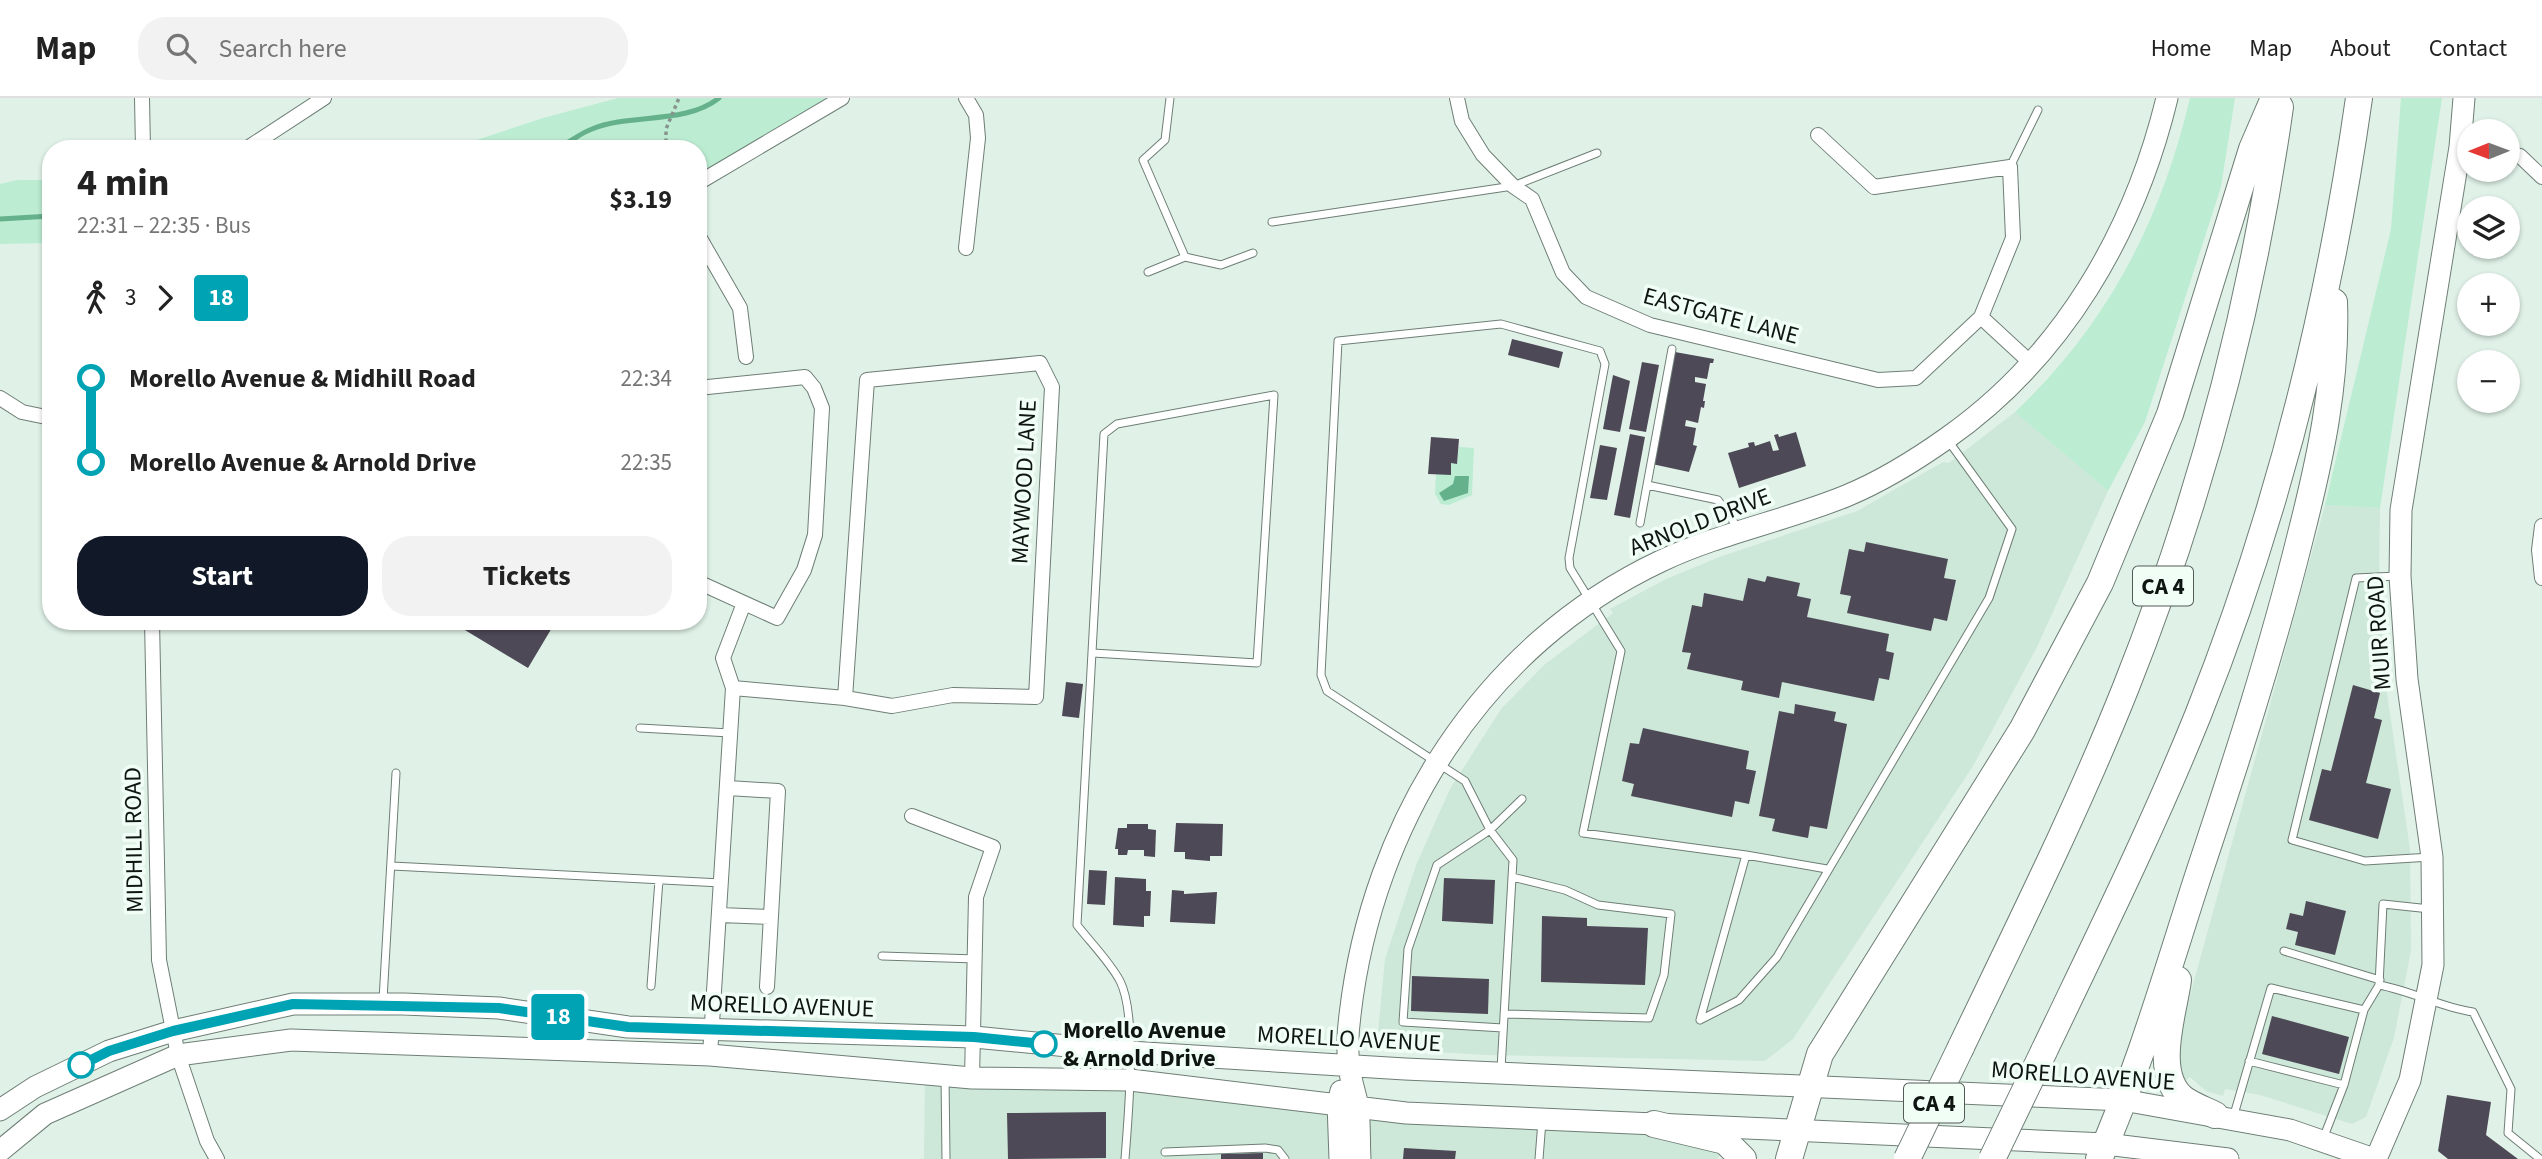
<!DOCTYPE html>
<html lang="en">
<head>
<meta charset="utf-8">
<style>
  body { margin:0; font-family:"Source Sans 3",sans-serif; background:#f2f2f2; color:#222; height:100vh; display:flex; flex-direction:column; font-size:26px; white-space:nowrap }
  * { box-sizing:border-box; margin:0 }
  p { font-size:23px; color:#767676 }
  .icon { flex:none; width:38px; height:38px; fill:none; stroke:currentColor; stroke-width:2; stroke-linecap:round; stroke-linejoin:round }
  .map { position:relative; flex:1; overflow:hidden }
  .details { position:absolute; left:42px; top:42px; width:665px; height:490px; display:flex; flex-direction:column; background:#fff; border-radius:28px; box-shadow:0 2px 5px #0004 }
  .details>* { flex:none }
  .badge { padding:0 14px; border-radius:5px; font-size:24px; line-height:46px }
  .needle { width:46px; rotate:269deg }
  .tools { position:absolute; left:2457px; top:21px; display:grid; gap:14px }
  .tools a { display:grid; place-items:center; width:63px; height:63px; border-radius:50%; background:#fff; box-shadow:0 2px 5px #0004; font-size:35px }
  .map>.badge { position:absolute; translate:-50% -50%; box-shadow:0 0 0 4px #fff }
  .legs { display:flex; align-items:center; gap:10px; height:77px; padding:0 35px; font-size:23px }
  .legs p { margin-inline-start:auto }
  .summary { display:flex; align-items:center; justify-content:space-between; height:119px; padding:0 35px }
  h1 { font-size:38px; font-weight:700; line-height:52px }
  .button { display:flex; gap:14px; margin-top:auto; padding:14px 35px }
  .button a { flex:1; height:80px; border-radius:28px; background:#111827; color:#fff; font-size:28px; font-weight:700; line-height:80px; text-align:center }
  .button a+a { background:#f2f2f2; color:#222 }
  ul { padding:0 35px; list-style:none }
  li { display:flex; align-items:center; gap:24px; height:84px; font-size:26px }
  li i { display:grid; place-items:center; width:10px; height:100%; margin:0 9px; background:currentColor }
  li i::after { content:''; width:18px; height:18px; margin:-9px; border:5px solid; border-radius:50%; background:#fff }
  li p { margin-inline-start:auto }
  li:first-child i { background:linear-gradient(#0000 50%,currentColor 0) }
  li:last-child i { background:linear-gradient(currentColor 50%,#0000 0) }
  header { display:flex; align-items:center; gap:42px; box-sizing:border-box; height:98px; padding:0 35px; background:#fff; border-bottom:2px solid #e0e0e0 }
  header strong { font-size:33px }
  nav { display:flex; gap:38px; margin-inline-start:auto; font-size:24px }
  .search { width:490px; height:63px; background:#f2f2f2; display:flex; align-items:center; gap:18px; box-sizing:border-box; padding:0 24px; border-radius:28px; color:#767676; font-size:26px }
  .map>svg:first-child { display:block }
  .built { fill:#cde7d8 }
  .green { fill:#bcecd2 }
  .water { fill:#65b18b }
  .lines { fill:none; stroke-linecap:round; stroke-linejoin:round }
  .stream { stroke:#65b18b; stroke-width:5 }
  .building { fill:#4e4957 }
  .lane-casing { stroke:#6e7e75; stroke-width:9 }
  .street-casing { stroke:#6e7e75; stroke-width:16 }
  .secondary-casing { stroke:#6e7e75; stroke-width:23 }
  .highway-casing { stroke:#6e7e75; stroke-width:28 }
  .path { stroke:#87948d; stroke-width:3.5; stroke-dasharray:3.5 3.5; stroke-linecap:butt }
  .lane { stroke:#fff; stroke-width:7 }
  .street { stroke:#fff; stroke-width:14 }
  .secondary { stroke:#fff; stroke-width:21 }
  .highway { stroke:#fff; stroke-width:26 }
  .highway-bridge-casing { stroke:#6e7e75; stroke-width:28; stroke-linecap:butt }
  .highway-bridge { stroke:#fff; stroke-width:26 }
  .line-1-casing { stroke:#fff; stroke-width:16 }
  .line-1 { stroke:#00a3b4; stroke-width:10 }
  .stop-1-dot { fill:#fff; stroke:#00a3b4; stroke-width:3.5 }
  .labels { text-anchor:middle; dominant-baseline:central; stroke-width:7; stroke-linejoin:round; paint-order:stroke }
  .shield { fill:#f0fef6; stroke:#525b56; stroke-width:2 }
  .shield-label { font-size:23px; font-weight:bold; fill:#0f1511 }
  .street-label { font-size:24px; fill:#0f1511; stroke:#f0fef6 }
  .stop-label { font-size:24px; font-weight:bold; fill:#0f1511; stroke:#f0fef6; text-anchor:start }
</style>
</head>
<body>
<header>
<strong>Map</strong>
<div class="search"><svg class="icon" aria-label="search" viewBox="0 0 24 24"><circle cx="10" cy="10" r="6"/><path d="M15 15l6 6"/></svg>Search here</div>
<nav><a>Home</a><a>Map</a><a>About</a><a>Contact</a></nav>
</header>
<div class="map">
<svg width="2542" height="1061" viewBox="0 0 2542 1061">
  <rect width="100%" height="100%" fill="#e0f2e8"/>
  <!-- built -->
  <path class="built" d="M2015,314L2108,393L2037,549L1973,668L1793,941L1765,963L1487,957L1386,951L1378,934L1385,861L1416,767L1450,691L1501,611L1544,567L1613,515L1610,511L1666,481L1722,458L1857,413L1943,364L1949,365Z
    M2325,407L2380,410L2379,492L2385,582L2410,751L2411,852L2394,940L2366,1019L2352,1026L2260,997L2225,991L2223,998L2206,993L2190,979L2185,983L2177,971L2178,941Z
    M925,976L1338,1005L1340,1061H924Z
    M1358,1008L1654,1026L1725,1043L1718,1061H1360Z"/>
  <!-- green -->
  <path class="green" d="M618,0H842L698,85V51H638L636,47L627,51H449L543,20Z
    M2190,0H2235L2221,89L2145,324L2108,393L2015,314C2107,227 2161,123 2190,0Z
    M2401,0H2442L2380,410L2325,407L2391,131Z
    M17,82H51V145L0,146V86Z
    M1459,349L1474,350L1472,397L1449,407L1441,406L1435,396L1436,376L1451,377V365H1457Z"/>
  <!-- water -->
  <path class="water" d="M1455,378H1469L1468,395L1444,403L1439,395L1453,386Z"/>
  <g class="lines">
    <!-- stream -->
    <path class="stream" d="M553,51C568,47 578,36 592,31C630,15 685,27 719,0
      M0,121L51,118"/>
  </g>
  <!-- building -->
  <path class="building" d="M1512,241L1563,254L1559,270L1508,257Z
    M1675,254L1714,261L1713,265H1710L1707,281L1695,279V284L1706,286L1703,303H1705L1704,310L1701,309L1698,325L1686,322L1685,328L1696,330L1693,347L1697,348L1689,374L1652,366Z
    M1642,264L1659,267L1646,334L1629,331Z
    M1613,277L1630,283L1620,334L1603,331Z
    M1796,334L1806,368L1739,390L1728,355L1749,349L1748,345L1754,344L1755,348L1770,343L1773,353L1779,352L1774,337L1778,336L1779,339Z
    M1630,336L1645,339L1630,420L1614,417Z
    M1431,339L1459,341L1457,366L1451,365V377L1428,376Z
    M1600,347L1617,350L1607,402L1590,400Z
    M1866,444L1948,461L1944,480L1956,482L1947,523L1934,520L1931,533L1847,515L1851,498L1840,496L1849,451L1864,454Z
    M1767,478L1800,485L1797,498L1811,501L1807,519L1889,536L1886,553L1894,555L1889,582L1879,580L1874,603L1782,584L1779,600L1741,592L1743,583L1687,571L1691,555L1682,554L1692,507L1702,509L1704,495L1743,503L1748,480L1765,484Z
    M450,523H556L528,570Z
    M1066,584L1083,586L1079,620L1062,618Z
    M2353,587L2380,595L2374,620L2382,622L2366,685L2391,691L2378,741L2309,722L2322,671L2331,673Z
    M1795,606L1836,614L1834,623L1847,626L1827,731L1810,728L1808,740L1772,733L1775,721L1759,718L1779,613L1794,616Z
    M1643,630L1749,653L1746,671L1756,673L1749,706L1735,703L1732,719L1631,698L1634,686L1622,683L1630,645L1639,646Z
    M1176,725L1223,726L1222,758H1210V763L1185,761V754H1174Z
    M1127,726H1148V731L1156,732L1155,759L1144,758V752H1128L1127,757H1118V751H1115L1118,730H1127Z
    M1089,772L1107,773L1105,807L1087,806Z
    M1115,779L1146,781V793H1151L1150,818H1144V829L1113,827Z
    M1444,780L1495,782L1493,826L1442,823Z
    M1172,792L1184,793V796L1217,794L1215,826L1170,824Z
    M2306,803L2346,813L2335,857L2295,847L2298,834L2286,831L2290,815L2303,818Z
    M1542,818L1587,820V828L1648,830L1645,887L1541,884Z
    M1412,878L1489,881L1488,916L1411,913Z
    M2272,918L2349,939L2339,976L2262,956Z
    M2447,997L2491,1004L2486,1037L2518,1061H2448L2438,1053Z
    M1106,1014V1060L1008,1061L1007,1015Z
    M1404,1050L1456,1053L1455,1061H1403Z
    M1263,1055V1061H1221V1056Z"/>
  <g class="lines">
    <!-- lane casing -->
    <g class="lane-casing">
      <path id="lane" d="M1170,0L1165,42L1143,62L1185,159L1221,167L1253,155
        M2010,69L2038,12
        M1272,124L1513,88L1597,55
        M1148,174L1185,159
        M1647,387L1718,402L1738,430
        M1640,425L1672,251
        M2397,478L2356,480L2292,742L2365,763L2431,759
        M1093,555L1257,565L1274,297L1117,326L1104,336L1077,827C1091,845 1110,864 1120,883C1138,918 1128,1020 1125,1061
        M640,630L730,635
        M392,768L721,785
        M2284,853L2380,882
        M882,858L976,861
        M2379,887L2383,806L2430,811
        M651,888L659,782
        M383,902L396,675
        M2364,912L2379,887C2412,893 2440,909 2473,914L2511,991L2508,1035L2540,1061
        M1504,916L1649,920L1664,877L1671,816L1598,807L1565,792L1512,779
        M1700,922L1739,902L1777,859L1989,500L2012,431L1947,341
        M1700,922L1746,757
        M1503,930L1403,924L1408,851L1437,767L1490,732L1522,701
        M2249,963L2344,987
        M1501,971L1513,762L1490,732L1465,683L1327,593L1321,577L1338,243L1501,226L1600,253L1605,266L1569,460L1570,470L1621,553L1583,735L1746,757L1827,771
        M945,978L946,1061
        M2233,1020L2271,890L2364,912L2344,987L2323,1041
        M1165,1054L1265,1050L1278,1052L1285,1061
        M1539,1061L1542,1023"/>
    </g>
    <!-- street casing -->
    <g class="street-casing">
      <path id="street" d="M142,0L143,51
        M966,0L976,17L978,40L966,150
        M1457,0L1462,23L1483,57L1513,88L1532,101L1563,175L1586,199L1650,227L1878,282L1916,280L1981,219L2013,140L2010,69L1874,89L1818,37
        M246,51L324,0
        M2508,56L2520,58L2542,79
        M698,85L842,0
        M698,137L740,210L746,259
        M1981,219L2032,266
        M698,290L805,279L814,290L822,310L815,437L804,472L777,520L698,484
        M0,300L22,314L51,320
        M2542,428L2539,452L2542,480
        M152,523L159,862L178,957L207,1043L217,1061
        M733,590L845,600L892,608L953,597L1036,599L1052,289L1040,265L867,282L845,600
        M728,690L778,693L767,889
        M912,718L993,749L976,799L972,980
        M720,817L771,819
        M710,957L733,590L723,560L744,505"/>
    </g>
    <!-- secondary casing -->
    <g class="secondary-casing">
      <path id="secondary" d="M0,1012L35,989L109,953L173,933L293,906H404L499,910L628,929L974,939L1129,954L1405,971L2123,1002L2290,1032L2374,1061
        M0,1053L45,1016L178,957L291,942L710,957L972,980L1130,982L1406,1015L2106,1046L2228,1061
        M1340,1061L1338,1005L1341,993
        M1360,1061C1359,1044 1360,1027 1358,1010C1356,996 1350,982 1349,967C1347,952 1348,932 1350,917C1372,724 1483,547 1661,463C1720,435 1785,423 1846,398C1880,384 1916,362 1947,340C2062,259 2134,136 2167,0
        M2376,1061L2410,982L2433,867L2432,759L2407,581L2400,478L2401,412L2460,49L2464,0"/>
    </g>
    <!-- highway casing -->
    <g class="highway-casing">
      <path id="highway" d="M2178,882C2174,914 2151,978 2185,1002C2194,1008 2205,1012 2215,1017
        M1961,949C2018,830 2077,712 2126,589C2200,403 2252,207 2280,9
        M2044,953C2097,842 2152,731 2198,617C2277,419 2329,211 2359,0
        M1654,1026L1725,1043L1743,1061
        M1789,1061L1820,956L2022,632L2100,485L2170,316L2252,51L2274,0
        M2099,1061C2140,969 2168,870 2199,775C2236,664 2272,553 2300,440C2320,362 2337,285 2334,204"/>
    </g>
    <!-- path -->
    <path class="path" d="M666,51V31L679,0"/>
    <!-- lane -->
    <use href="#lane" class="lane"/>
    <!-- street -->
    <use href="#street" class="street"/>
    <!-- secondary -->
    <use href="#secondary" class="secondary"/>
    <!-- highway -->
    <use href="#highway" class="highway"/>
    <!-- highway-bridge casing -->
    <g class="highway-bridge-casing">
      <path id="highway-bridge" d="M1907,1061L1961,949
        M1992,1061L2044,953"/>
    </g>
    <!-- highway-bridge -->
    <use href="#highway-bridge" class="highway-bridge"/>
  </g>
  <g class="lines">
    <!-- line-1 casing -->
    <g class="line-1-casing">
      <path id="line-1" d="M81,967L109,953L173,933L293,906L499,910L628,929L974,939L1044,946"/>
    </g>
    <!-- line-1 -->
    <use href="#line-1" class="line-1"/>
  </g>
  <!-- markers -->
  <g class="stop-1-dot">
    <circle cx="1044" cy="946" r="12"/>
    <circle cx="81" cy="967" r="12"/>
  </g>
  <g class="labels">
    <!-- shield labels -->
    <g class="shield">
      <rect x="2133" y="468.5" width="60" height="39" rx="5"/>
      <rect x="1904" y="985.5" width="60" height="39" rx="5"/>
    </g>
    <g class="shield-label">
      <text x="2163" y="488">CA 4</text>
      <text x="1934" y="1005">CA 4</text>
    </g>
    <!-- street labels -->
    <g class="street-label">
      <text transform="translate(1721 218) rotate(15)">EASTGATE LANE</text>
      <text transform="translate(1024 384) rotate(-87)">MAYWOOD LANE</text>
      <text transform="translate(1700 424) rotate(-21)">ARNOLD DRIVE</text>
      <text transform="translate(2379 535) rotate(-94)">MUIR ROAD</text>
      <text transform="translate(134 742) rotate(-91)">MIDHILL ROAD</text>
      <text transform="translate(782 908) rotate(2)">MORELLO AVENUE</text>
      <text transform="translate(1349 941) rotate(3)">MORELLO AVENUE</text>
      <text transform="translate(2083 978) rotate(4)">MORELLO AVENUE</text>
    </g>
    <!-- stop labels -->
    <g class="stop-label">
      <text x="1063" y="932">Morello Avenue<tspan x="1063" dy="28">&amp; Arnold Drive</tspan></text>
    </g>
  </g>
</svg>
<div class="tools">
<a><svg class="needle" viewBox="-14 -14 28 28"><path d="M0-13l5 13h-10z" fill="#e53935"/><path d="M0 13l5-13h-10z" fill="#767676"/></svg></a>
<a><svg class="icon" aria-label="layers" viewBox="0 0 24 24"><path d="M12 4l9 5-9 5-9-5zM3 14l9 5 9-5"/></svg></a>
<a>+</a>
<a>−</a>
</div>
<b class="badge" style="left:558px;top:919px;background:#00a3b4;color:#fff">18</b>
<section class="details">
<div class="summary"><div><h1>4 min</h1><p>22:31 – 22:35 · Bus</p></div><b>$3.19</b></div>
<div class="legs"><svg class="icon" aria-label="walk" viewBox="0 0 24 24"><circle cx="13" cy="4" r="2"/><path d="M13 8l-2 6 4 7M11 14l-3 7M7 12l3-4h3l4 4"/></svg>3<svg class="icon" aria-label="forward" viewBox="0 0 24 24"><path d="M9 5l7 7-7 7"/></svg><b class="badge" style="background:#00a3b4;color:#fff">18</b></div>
<ul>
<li><i style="color:#00a3b4"></i><b>Morello Avenue &amp; Midhill Road</b><p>22:34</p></li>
<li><i style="color:#00a3b4"></i><b>Morello Avenue &amp; Arnold Drive</b><p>22:35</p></li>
</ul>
<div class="button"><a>Start</a><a>Tickets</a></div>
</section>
</div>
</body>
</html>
